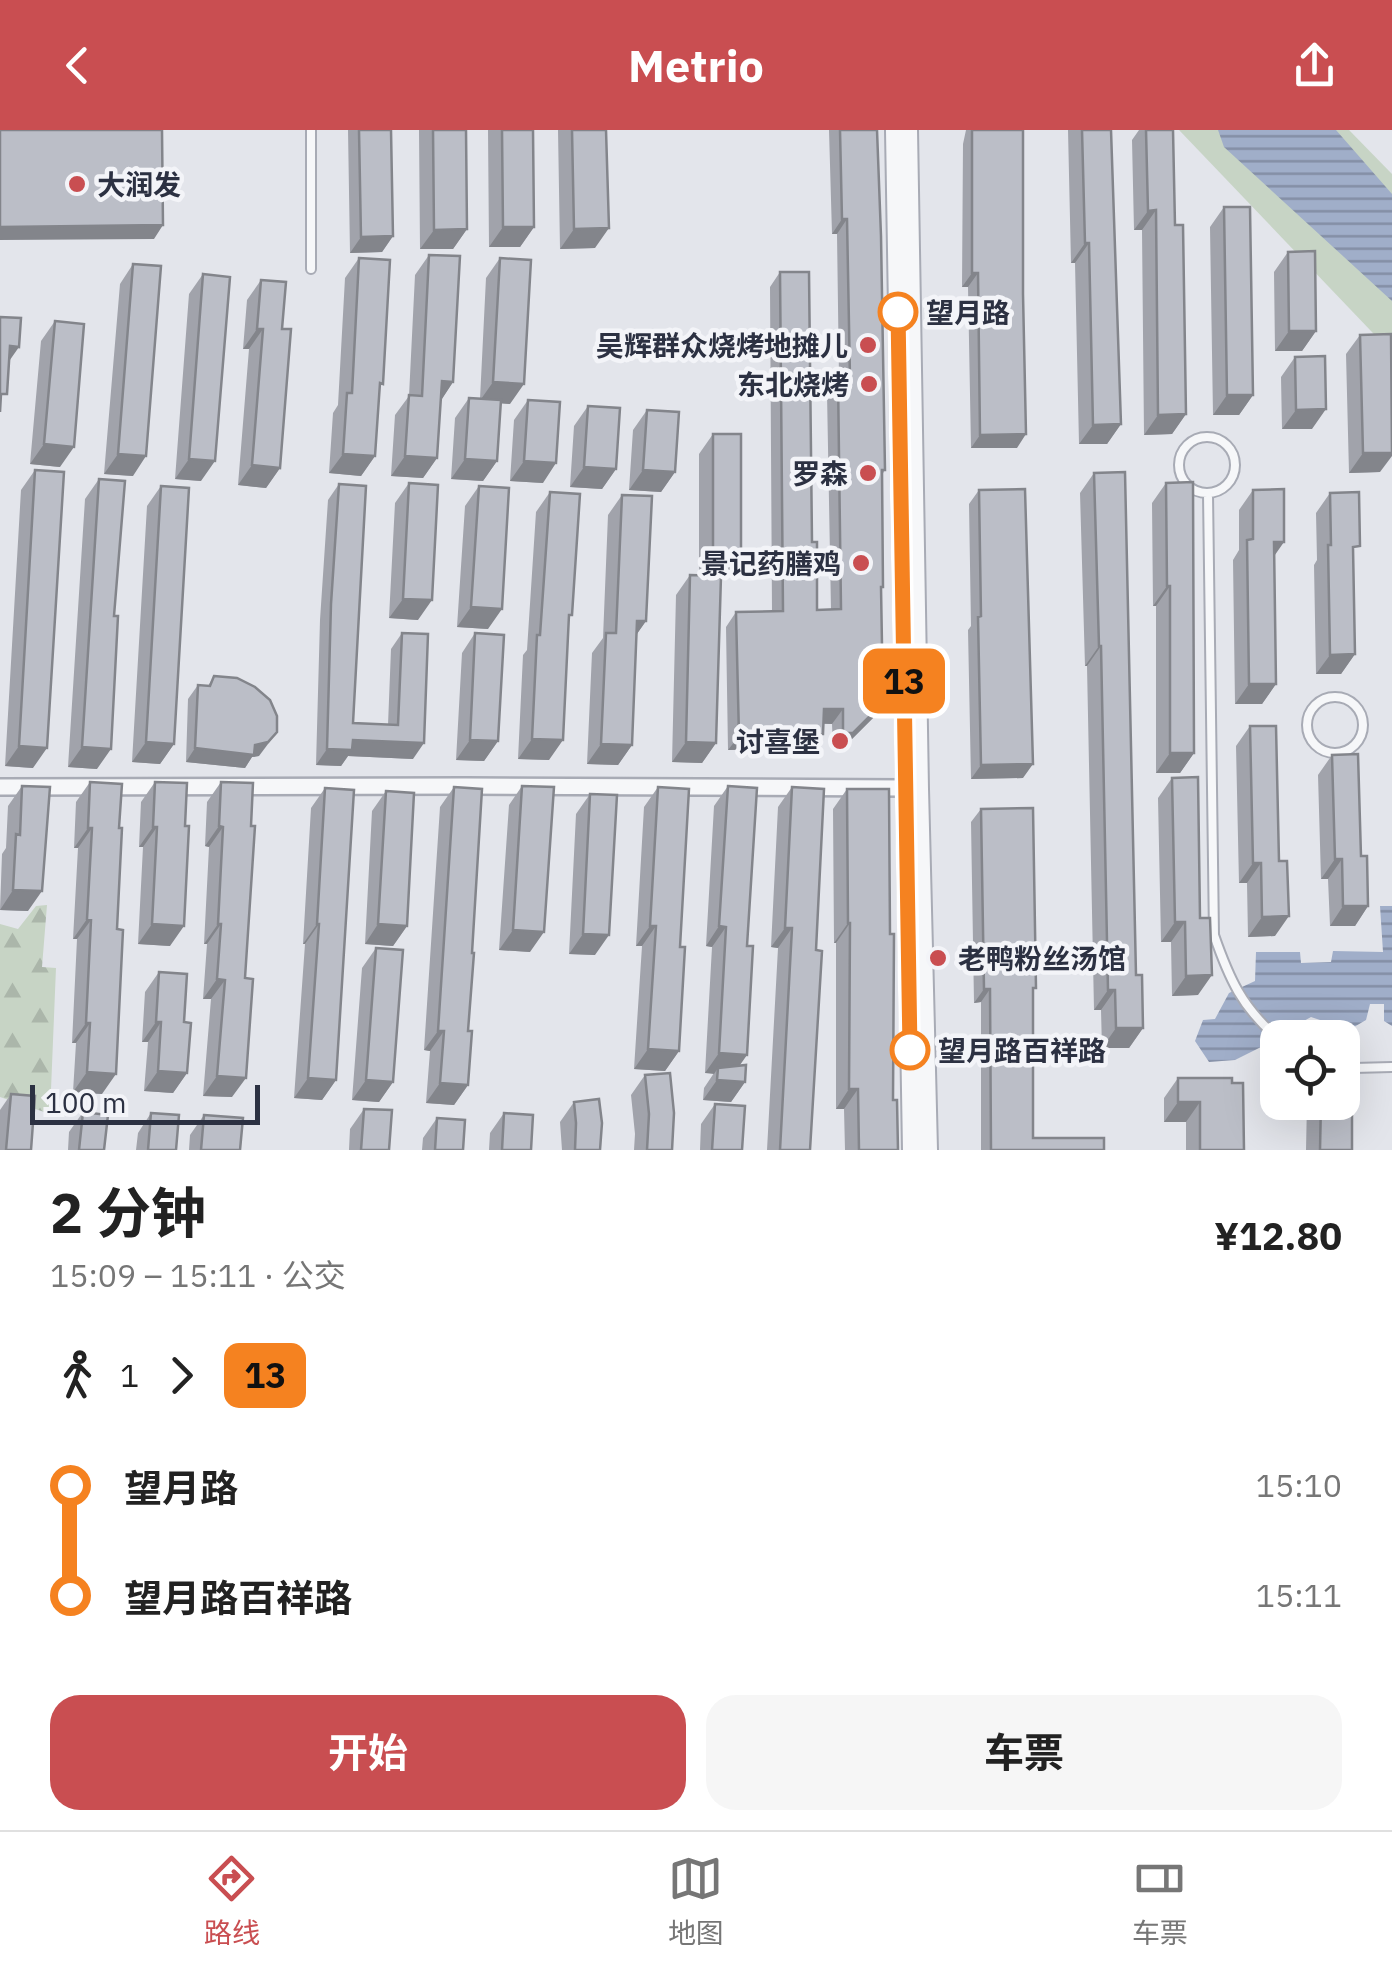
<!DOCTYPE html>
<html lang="zh">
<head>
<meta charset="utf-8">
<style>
  body { margin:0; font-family:"IBM Plex Sans","Noto Sans SC",sans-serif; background:#f6f6f6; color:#222; height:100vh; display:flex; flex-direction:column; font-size:38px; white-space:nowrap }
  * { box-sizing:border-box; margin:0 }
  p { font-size:32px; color:#767676 }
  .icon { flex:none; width:55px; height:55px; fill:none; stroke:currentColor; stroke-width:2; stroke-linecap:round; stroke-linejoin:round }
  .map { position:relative; height:1020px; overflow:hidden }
  .panel { display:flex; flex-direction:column; background:#fff; flex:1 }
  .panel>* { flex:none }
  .badge { padding:0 20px; border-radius:15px; font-size:35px; line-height:65px }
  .controls { position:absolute; left:1260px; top:890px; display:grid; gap:20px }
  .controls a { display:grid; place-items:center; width:100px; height:100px; border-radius:20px; background:#fff; box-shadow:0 10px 40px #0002; font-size:50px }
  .scale { position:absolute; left:30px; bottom:25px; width:230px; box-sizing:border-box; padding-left:10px; border:5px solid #2c3142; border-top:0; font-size:28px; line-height:35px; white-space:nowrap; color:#2c3142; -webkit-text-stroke:8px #f3f4f8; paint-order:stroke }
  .map>.badge { position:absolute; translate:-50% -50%; box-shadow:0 0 0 5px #fff }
  .legs { display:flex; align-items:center; gap:15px; height:110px; padding:0 50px; font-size:32px }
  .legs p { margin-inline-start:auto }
  .headline { display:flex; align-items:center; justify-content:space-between; height:170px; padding:0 50px }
  h1 { font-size:55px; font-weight:700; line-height:75px }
  .button { display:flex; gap:20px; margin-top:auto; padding:20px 50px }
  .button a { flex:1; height:115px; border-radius:30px; background:#c94e51; color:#fff; font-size:40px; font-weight:700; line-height:115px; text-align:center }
  .button a+a { background:#f6f6f6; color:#222 }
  ul { padding:0 50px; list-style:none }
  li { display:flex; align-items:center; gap:35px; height:110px; font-size:38px }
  li i { display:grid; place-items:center; width:15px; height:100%; margin:0 12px; background:currentColor }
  li i::after { content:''; width:25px; height:25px; margin:-12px; border:8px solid; border-radius:50%; background:#fff }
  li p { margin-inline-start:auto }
  li:first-child i { background:linear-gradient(#0000 50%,currentColor 0) }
  li:last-child i { background:linear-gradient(currentColor 50%,#0000 0) }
  header { display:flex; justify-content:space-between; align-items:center; height:130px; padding:0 50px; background:#c94e51; color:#fff; font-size:45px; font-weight:700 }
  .dock { display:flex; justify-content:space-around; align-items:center; height:140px; border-top:2px solid #e0e0e0; background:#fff; font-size:28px; color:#767676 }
  .dock a { display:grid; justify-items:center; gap:5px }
  .dock .active { color:#c94e51 }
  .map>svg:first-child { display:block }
  .forest { fill:url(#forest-firs) }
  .park { fill:#c7d4c5 }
  .water { fill:url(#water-rules) }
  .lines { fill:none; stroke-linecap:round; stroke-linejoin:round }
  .service-casing { stroke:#a8abb5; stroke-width:12 }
  .minor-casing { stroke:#a8abb5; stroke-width:20 }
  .tertiary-casing { stroke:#a8abb5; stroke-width:22 }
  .service { stroke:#f6f7f9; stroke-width:8 }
  .minor { stroke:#f6f7f9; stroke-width:15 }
  .tertiary { stroke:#f6f7f9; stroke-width:18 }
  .wall { fill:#a1a3ab }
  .shaded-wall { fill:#83858b }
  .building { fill:#bbbec7; stroke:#83858b; stroke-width:2.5 }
  .line-1-casing { stroke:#fff; stroke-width:22 }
  .line-1 { stroke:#f58220; stroke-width:15 }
  .poi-dot { fill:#c94e51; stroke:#f3f4f8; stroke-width:4 }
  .stop-1-dot { fill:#fff; stroke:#f58220; stroke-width:5 }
  .labels { text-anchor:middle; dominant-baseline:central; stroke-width:9; stroke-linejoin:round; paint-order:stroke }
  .poi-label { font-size:28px; font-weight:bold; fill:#2c3142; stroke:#f3f4f8; text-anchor:end }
  .stop-label { font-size:28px; font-weight:bold; fill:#2c3142; stroke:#f3f4f8; text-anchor:start }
</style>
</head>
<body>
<header><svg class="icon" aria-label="back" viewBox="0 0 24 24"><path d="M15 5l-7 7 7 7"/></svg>Metrio<svg class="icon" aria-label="share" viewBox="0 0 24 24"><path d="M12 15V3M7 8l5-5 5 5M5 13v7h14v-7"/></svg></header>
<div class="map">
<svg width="1392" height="1020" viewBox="0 0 1392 1020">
  <defs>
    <pattern id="forest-firs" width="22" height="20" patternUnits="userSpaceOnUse" patternTransform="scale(2.5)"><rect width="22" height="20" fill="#c7d4c5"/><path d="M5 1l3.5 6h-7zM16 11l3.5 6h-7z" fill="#abb6aa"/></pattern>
    <pattern id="water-rules" width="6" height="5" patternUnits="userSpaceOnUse" patternTransform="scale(2.5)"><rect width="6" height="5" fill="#a0aec9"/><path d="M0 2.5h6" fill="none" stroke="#838ea5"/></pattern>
  </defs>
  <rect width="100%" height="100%" fill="#e3e5eb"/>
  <!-- forest -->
  <path class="forest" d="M47,775L42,837L56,838L50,984L0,967V794L18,799L36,776Z"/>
  <!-- park -->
  <path class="park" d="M1179,0H1349L1392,44V223Z"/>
  <!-- water -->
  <path class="water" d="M1218,0H1336L1392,64V171L1224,17Z
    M1380,776H1392V896L1384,891V874H1370L1366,890L1354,897L1349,904L1326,901L1323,891L1311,887L1302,892L1301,897L1235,930L1209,932L1195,911L1203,890L1215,889L1229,863L1255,851L1256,822H1300L1301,833L1331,832L1333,821L1383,822Z"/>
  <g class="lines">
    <!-- service casing -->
    <g class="service-casing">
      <path id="service" d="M311,139V0
        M1179 335a28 28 0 1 1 56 0a28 28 0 1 1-56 0Z
        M1208,364L1214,805C1229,848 1242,878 1278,908
        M1307 595a28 28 0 1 1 56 0a28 28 0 1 1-56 0Z
        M1342,935L1354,938L1392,937"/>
    </g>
    <!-- minor casing -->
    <g class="minor-casing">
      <path id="minor" d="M0,657L466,656L905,658"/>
    </g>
    <!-- tertiary casing -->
    <g class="tertiary-casing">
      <path id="tertiary" d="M895,0L912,1020
        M908,0L919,659L928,1020"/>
    </g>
    <!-- service -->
    <use href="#service" class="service"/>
    <!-- minor -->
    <use href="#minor" class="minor"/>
    <!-- tertiary -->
    <use href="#tertiary" class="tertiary"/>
  </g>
  <!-- wall -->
  <path class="wall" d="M348,0H391L393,106L382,122L350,123Z
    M419,0H466L467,99L453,119H420Z
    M488,0H533L534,97L520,117H489Z
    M558,0H606L595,118L560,119Z
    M829,0H877L885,340L882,345L883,457L881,460L873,588L843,618H833L832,594H823V604L812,618L728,620L726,497L736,482L772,481L770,157L780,142L812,412L817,480H831L827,263L839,248L837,104H832Z
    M966,0H1023L1017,318H971L968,157H962L963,14Z
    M1068,0H1111L1121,294L1107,314H1079L1075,133H1071Z
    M1139,0H1173L1175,95L1186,284L1172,304L1144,305L1142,100H1134L1132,10Z
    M1224,77L1253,265L1239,285H1213L1210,97Z
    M1288,122L1316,201L1302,221H1275L1274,142Z
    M429,125L453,252L441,270L437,328L423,348L391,346L395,285L409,266L415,145Z
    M359,128L375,326L361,346L329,343L333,283L338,275L345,148Z
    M500,128L510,274L501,273L497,331L483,351L451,349L455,288L469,268L480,269L486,148Z
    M133,134V346L104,344L120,154Z
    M203,144L201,351L175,349L189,164Z
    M261,150L282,199L280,338L266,358L238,355L249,219H243L247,170Z
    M55,191L60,337L30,334L41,211Z
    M1360,205L1380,342L1349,343L1346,224Z
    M1295,227L1312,299H1282L1281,247Z
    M528,270L543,353L510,351L514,290Z
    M588,276L616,339L602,359L570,357L574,296Z
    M647,280L675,342L661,362L629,360L633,300Z
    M713,304L727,444H699V324Z
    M35,340L33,638L5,636L21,360Z
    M1094,343L1136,845L1143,898L1129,918H1102L1101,880H1094L1087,536H1085L1080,363Z
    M99,349L97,639L68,637L85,369Z
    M409,353L418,490L389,488L395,373Z
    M1166,353L1194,623L1180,643H1156V476H1153L1152,373Z
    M339,354L353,593L388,595L391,519L402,503L413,629L348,626L341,636L316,635L320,490L328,370Z
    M161,356L174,614L160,634L132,632L147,376Z
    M479,356L488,499L457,497L465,376Z
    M979,360L1023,648L971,649L968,500L971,496L969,374Z
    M1253,360L1274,427L1276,554L1262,574H1235L1233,430L1239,420V380Z
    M550,362L569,490L549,630L518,629L523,525L527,520L536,382Z
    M1330,363L1353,426L1355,524L1341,544H1316L1314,435L1317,430L1316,383Z
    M622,365L646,491L636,505L632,615L618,635L587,634L592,523L603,508L608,385Z
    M690,445L716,613L702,633L672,632L676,465Z
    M475,503L498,611L484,631L456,630L462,523Z
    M214,546L259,626L252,627L245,638L186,632L188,569L198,555L208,556Z
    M1250,596L1275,806L1248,807L1247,753H1239L1236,616Z
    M1332,625L1361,726L1368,776L1355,796H1330L1328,749H1321L1318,645Z
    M1172,648L1198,865L1172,866L1171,812H1161L1158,668Z
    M90,652L102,964L73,962L76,913H72L77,809H73L78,718H74L76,672Z
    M155,652L170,816L138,814L143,717H139L141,672Z
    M221,652L232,967L203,966L211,869H203L207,814H204L209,717L205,716L207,672Z
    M22,656L28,781L0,780L2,724L6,718L8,676Z
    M522,656L530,822L499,820L509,675Z
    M728,656L739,936L745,952L731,972L703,970L704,958L714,943H705L712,817L706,816L714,676Z
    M454,657L472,823L468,901V955L454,975L426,973L430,921L424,920L440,677Z
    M658,657L680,817L679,921L665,941L634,939L642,816H636L644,677Z
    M792,657L816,820L810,1020H767L778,818L771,817L778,677Z
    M325,658L336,950L322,970L294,968L305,814H303L311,678Z
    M847,659L890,804L893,970L898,1020H845L844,979H836V813H834L833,679Z
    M386,661L407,796L393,816L365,814L372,681Z
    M590,664L595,825L569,824L576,684Z
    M981,679L1033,862V1008L1104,1020H981V872L974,873L971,692Z
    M376,818L393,952L379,972L352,970L362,838Z
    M159,842L184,892L187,943L173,963L144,961L148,912H142L145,862Z
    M645,945L672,1020H634L635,1004L631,965Z
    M1178,948L1232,953L1244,1020H1186V992H1164V968Z
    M11,964L31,1020H0V980Z
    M574,972L600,1020H562L560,992Z
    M1307,972H1342L1352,1020H1306Z
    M715,974L742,1020H700L701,994Z
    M364,979L389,1020H349L350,999Z
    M83,982L104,1020H68L69,1002Z
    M151,983L176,1020H136L138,1003Z
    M504,983L531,1020H489L490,1003Z
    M204,985L240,1020H189L190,1005Z
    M437,988L463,1020H422L423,1008Z"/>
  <!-- shaded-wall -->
  <path class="shaded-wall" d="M1156,80L1142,100H1134L1148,81Z
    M842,89H847L837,104H832Z
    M163,95L154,109L0,110V97Z
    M503,97H534L520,117H489Z
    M609,98L595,118L560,119L574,99Z
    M467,99L453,119H420L434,100Z
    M393,106L382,122L350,123L361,107Z
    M1085,113H1089L1075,133H1071Z
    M972,143H978L968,157H962Z
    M257,199H263L249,219H243Z
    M1289,201H1316L1302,221H1275Z
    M10,216L19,217L5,237Z
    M442,251L453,252L440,272Z
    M493,252L524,254L510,274L479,272Z
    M1227,265H1253L1239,285H1213Z
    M1326,279L1312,299H1282L1296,280Z
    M1186,284L1172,304L1144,305L1158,285Z
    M1121,294L1107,314H1079L1093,295Z
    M1026,304L1017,318H971L980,305Z
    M44,314L74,317L60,337L30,334Z
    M1363,323H1392V326L1380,342L1349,343Z
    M118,324L146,326L133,346L104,344Z
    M343,324L375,326L361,346L329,343Z
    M405,326L437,328L423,348L391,346Z
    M189,329L215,331L201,351L175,349Z
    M465,329L497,331L483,351L451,349Z
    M524,331L556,333L543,353L510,351Z
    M252,335L280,338L266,358L238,355Z
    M584,337L616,339L602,359L570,357Z
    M643,340L675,342L661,362L629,360Z
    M1274,412H1284L1270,432Z
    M713,424H741L727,444H699Z
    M1167,456H1170L1156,476H1153Z
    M403,469L432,470L418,490L389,488Z
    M471,477L502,479L488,499L457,497Z
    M637,491H646L632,511Z
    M1099,516H1101L1087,536H1085Z
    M1355,524L1341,544H1316L1330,525Z
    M1249,554H1276L1262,574H1235Z
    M883,573L873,588L843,618H833L843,603Z
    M824,579H843L832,594L814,593Z
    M277,602L259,626L252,627L245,638L186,632L195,618L255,615Z
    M823,604L812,618L728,620L739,606Z
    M532,609L563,610L549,630L518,629Z
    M353,610L424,613L413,629L348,626L341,636L316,635L327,619Z
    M470,610L498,611L484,631L456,630Z
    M146,612L174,614L160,634L132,632Z
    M686,612L716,613L702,633L672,632Z
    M601,614L632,615L618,635L587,634Z
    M19,616L47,618L33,638L5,636Z
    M82,617L111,619L97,639L68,637Z
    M1170,623H1194L1180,643H1156Z
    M1033,634L1023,648L971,649L981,635Z
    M219,696L223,697L209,717L205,716Z
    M153,697H157L143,717H139Z
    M88,698H92L78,718H74Z
    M1335,729H1342L1328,749H1321Z
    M1253,733H1261L1247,753H1239Z
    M13,760L42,761L28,781L0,780Z
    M1343,776H1368L1355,796H1330Z
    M1289,786L1275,806L1248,807L1262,787Z
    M87,789L91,790L77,809H73Z
    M1175,792H1185L1171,812H1161Z
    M848,793H850L836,813H834Z
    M152,794L184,796L170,816L138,814Z
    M218,794H221L207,814H204Z
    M317,794H319L305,814H303Z
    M378,794L407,796L393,816L365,814Z
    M650,796H656L642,816H636Z
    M719,796L726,797L712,817L706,816Z
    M785,798H792L778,818L771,817Z
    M513,800L544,802L530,822L499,820Z
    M583,804L609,805L595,825L569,824Z
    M1212,845L1198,865L1172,866L1186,846Z
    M217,849L225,850L211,869H203Z
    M984,859H990L981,872L974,873Z
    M1108,860H1115L1101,880H1094Z
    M156,892H161L148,912H142Z
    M86,893H90L76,913H72Z
    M1116,898H1143L1129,918H1102Z
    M438,901H444L430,921L424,920Z
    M648,919L679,921L665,941L634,939Z
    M719,923L747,925L733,945L718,938L714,944L705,943Z
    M158,941L187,943L173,963L144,961Z
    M87,942L116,944L102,964L73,962Z
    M217,946L246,948L232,967L203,966Z
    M308,948L336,950L322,970L294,968Z
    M366,950L393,952L379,972L352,970Z
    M717,950L745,952L731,972L703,970Z
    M440,953L468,955L454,975L426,973Z
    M849,959H858L844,979H836Z
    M1178,972H1200L1186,992H1164Z"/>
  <!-- building -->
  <path class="building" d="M0,0H162L163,95L0,97Z
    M359,0H391L393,106L361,107Z
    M433,0H466L467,99L434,100Z
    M502,0H533L534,97H503Z
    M572,0H606L609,98L574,99Z
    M840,0H877L881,106L885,340H882L883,457H881L883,573L853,603H843V579H824L823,604L739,606L736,482L783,481L780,142H809L812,412H817V480L841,479L838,248H850L847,89H842Z
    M972,0H1023V164L1026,304L980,305L978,143H972Z
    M1082,0H1111L1121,294L1093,295L1089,113H1085Z
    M1146,0H1173L1175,95H1183L1186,284L1158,285L1156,80L1148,81Z
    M1224,77H1250L1253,265H1227Z
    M1315,121L1316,201H1289L1288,122Z
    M429,125L460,126L453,252L442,251L437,328L405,326L409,265L422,266Z
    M359,128L390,130L383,254L380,253L375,326L343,324L347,263H352Z
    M500,128L531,130L524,254L493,252Z
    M133,134L161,136L146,326L118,324Z
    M203,144L230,147L215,331L189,329Z
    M261,150L286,152L282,199H291L280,338L252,335L263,199H257Z
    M0,187L21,188L19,217L10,216L7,264H1L0,282Z
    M55,191L84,194L74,317L44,314Z
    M1391,204L1392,323H1363L1360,205Z
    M1325,226L1326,279L1296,280L1295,227Z
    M469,268L501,270L497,331L465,329Z
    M528,270L560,272L556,333L524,331Z
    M588,276L620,278L616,339L584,337Z
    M647,280L679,282L675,342L643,340Z
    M713,304H741V424H713Z
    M35,340L64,342L47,618L19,616Z
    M1125,342L1136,845H1142L1143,898H1116L1115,860H1108L1101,516H1099L1094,343Z
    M99,349L125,351L114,486H118L111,619L82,617Z
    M1193,352L1194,623H1170V456H1167L1166,353Z
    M409,353L438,355L432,470L403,469Z
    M339,354L366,356L353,593L398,595L402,503L428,504L424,613L353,610L352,620L327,619L331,474Z
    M161,356L189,358L174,614L146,612Z
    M479,356L509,358L502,479L471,477Z
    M1025,359L1033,634L981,635L978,487L981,486L979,360Z
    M1284,359V412H1274L1276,554H1249L1247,410L1253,409V360Z
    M550,362L580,364L572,485H569L563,610L532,609L537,505H540Z
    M1359,362L1360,416L1353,417L1355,524L1330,525L1328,415H1331L1330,363Z
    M622,365L652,366L646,491H637L632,615L601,614L606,503H616Z
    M690,445L721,446L716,613L686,612Z
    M475,503L504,505L498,611L470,610Z
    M214,546L237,548L255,557L270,570L277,586V602L268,612L255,615L254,625L195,618L198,555L210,556Z
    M1250,596H1276L1279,731H1287L1289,786L1262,787L1261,733H1253Z
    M1358,624L1361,726H1367L1368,776H1343L1342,729H1335L1332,625Z
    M1198,647L1200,788H1210L1212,845L1186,846L1185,792H1175L1172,648Z
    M90,652L122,654L119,698H122L117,799L123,800L116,944L87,942L90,893H86L91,790L87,789L92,698H88Z
    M155,652L187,653L185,696H189L184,796L152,794L157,697H153Z
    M221,652L253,653L251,696H255L245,848L253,849L246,948L217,946L225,850L217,849L221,794H218L223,697L219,696Z
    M22,656L50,657L42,761L13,760L16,704L20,705Z
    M522,656L554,657L544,802L513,800Z
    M728,656L757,658L747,816H753L747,925L719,923L726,797L719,796Z
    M454,657L482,659L472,823H474L468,901H472L468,955L440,953L444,901H438Z
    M658,657L689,659L680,817H685L679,921L648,919L656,796H650Z
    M792,657L824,659L816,820L822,821L810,1020H780L792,798H785Z
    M325,658L354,660L336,950L308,948L319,794H317Z
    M847,659H889L890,804H894L893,970H897L898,1020H859L858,959H849L850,793H848Z
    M386,661L414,663L407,796L378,794Z
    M590,664L617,665L609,805L583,804Z
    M1033,678L1036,858H1033V1008H1104V1020H991L990,859H984L981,679Z
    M376,818L403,820L393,952L366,950Z
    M159,842L187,844L184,892L191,893L187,943L158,941L161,892H156Z
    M746,935L745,952L717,950L718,938Z
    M1342,942L1352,943V1020H1320L1321,972H1342Z
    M670,943L674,983L672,1020H647L649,984L645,945Z
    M1178,948H1232V953H1243L1244,1020H1200V972H1178Z
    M11,964L35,966L31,1020H6Z
    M599,969L602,993L600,1020H575L576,993L574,972Z
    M715,974L745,976L742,1020H712Z
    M364,979L392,980L389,1020H361Z
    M83,982L108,985L104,1020H79Z
    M151,983L179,985L176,1020H148Z
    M504,983L533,985L531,1020H502Z
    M204,985L243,988L240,1020H201Z
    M437,988L465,990L463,1020H435Z"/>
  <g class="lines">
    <!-- line-1 casing -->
    <g class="line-1-casing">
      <path id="line-1" d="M898,182L910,920"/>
    </g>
    <!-- line-1 -->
    <use href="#line-1" class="line-1"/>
  </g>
  <!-- markers -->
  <g class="poi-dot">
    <circle cx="77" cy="54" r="10"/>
    <circle cx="868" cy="215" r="10"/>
    <circle cx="869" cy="254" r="10"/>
    <circle cx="868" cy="343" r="10"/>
    <circle cx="861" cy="433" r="10"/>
    <circle cx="840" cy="611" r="10"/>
    <circle cx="938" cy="828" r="10"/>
  </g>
  <g class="stop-1-dot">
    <circle cx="898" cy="182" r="18"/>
    <circle cx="910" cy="920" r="18"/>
  </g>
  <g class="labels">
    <!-- poi labels -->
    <g class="poi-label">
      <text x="97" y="54" text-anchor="start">大润发</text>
      <text x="848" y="215">吴辉群众烧烤地摊儿</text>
      <text x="849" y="254">东北烧烤</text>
      <text x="848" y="343">罗森</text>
      <text x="841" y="433">景记药膳鸡</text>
      <text x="820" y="611">讨喜堡</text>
      <text x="958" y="828" text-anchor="start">老鸭粉丝汤馆</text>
    </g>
    <!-- stop labels -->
    <g class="stop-label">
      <text x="926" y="182">望月路</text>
      <text x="938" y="920">望月路百祥路</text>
    </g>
  </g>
</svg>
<div class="controls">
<a><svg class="icon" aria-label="locate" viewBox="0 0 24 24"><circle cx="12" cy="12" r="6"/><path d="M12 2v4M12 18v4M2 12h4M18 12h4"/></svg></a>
</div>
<div class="scale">100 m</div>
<b class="badge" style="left:904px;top:551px;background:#f58220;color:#111">13</b>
</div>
<section class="panel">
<div class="headline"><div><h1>2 分钟</h1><p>15:09 – 15:11 · 公交</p></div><b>¥12.80</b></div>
<div class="legs"><svg class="icon" aria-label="walk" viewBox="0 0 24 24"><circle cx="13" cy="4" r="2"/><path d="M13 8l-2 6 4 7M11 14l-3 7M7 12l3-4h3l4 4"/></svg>1<svg class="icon" aria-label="forward" viewBox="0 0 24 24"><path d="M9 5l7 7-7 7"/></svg><b class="badge" style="background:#f58220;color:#111">13</b></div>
<ul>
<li><i style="color:#f58220"></i><b>望月路</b><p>15:10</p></li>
<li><i style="color:#f58220"></i><b>望月路百祥路</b><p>15:11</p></li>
</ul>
<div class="button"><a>开始</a><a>车票</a></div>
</section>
<nav class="dock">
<a class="active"><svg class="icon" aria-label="directions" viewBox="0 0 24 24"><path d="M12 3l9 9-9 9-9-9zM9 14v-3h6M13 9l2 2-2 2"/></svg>路线</a>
<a><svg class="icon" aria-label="map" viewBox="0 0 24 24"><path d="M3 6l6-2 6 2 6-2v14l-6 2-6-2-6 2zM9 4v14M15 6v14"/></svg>地图</a>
<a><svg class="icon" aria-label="tickets" viewBox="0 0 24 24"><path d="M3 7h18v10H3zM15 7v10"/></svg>车票</a>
</nav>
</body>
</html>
